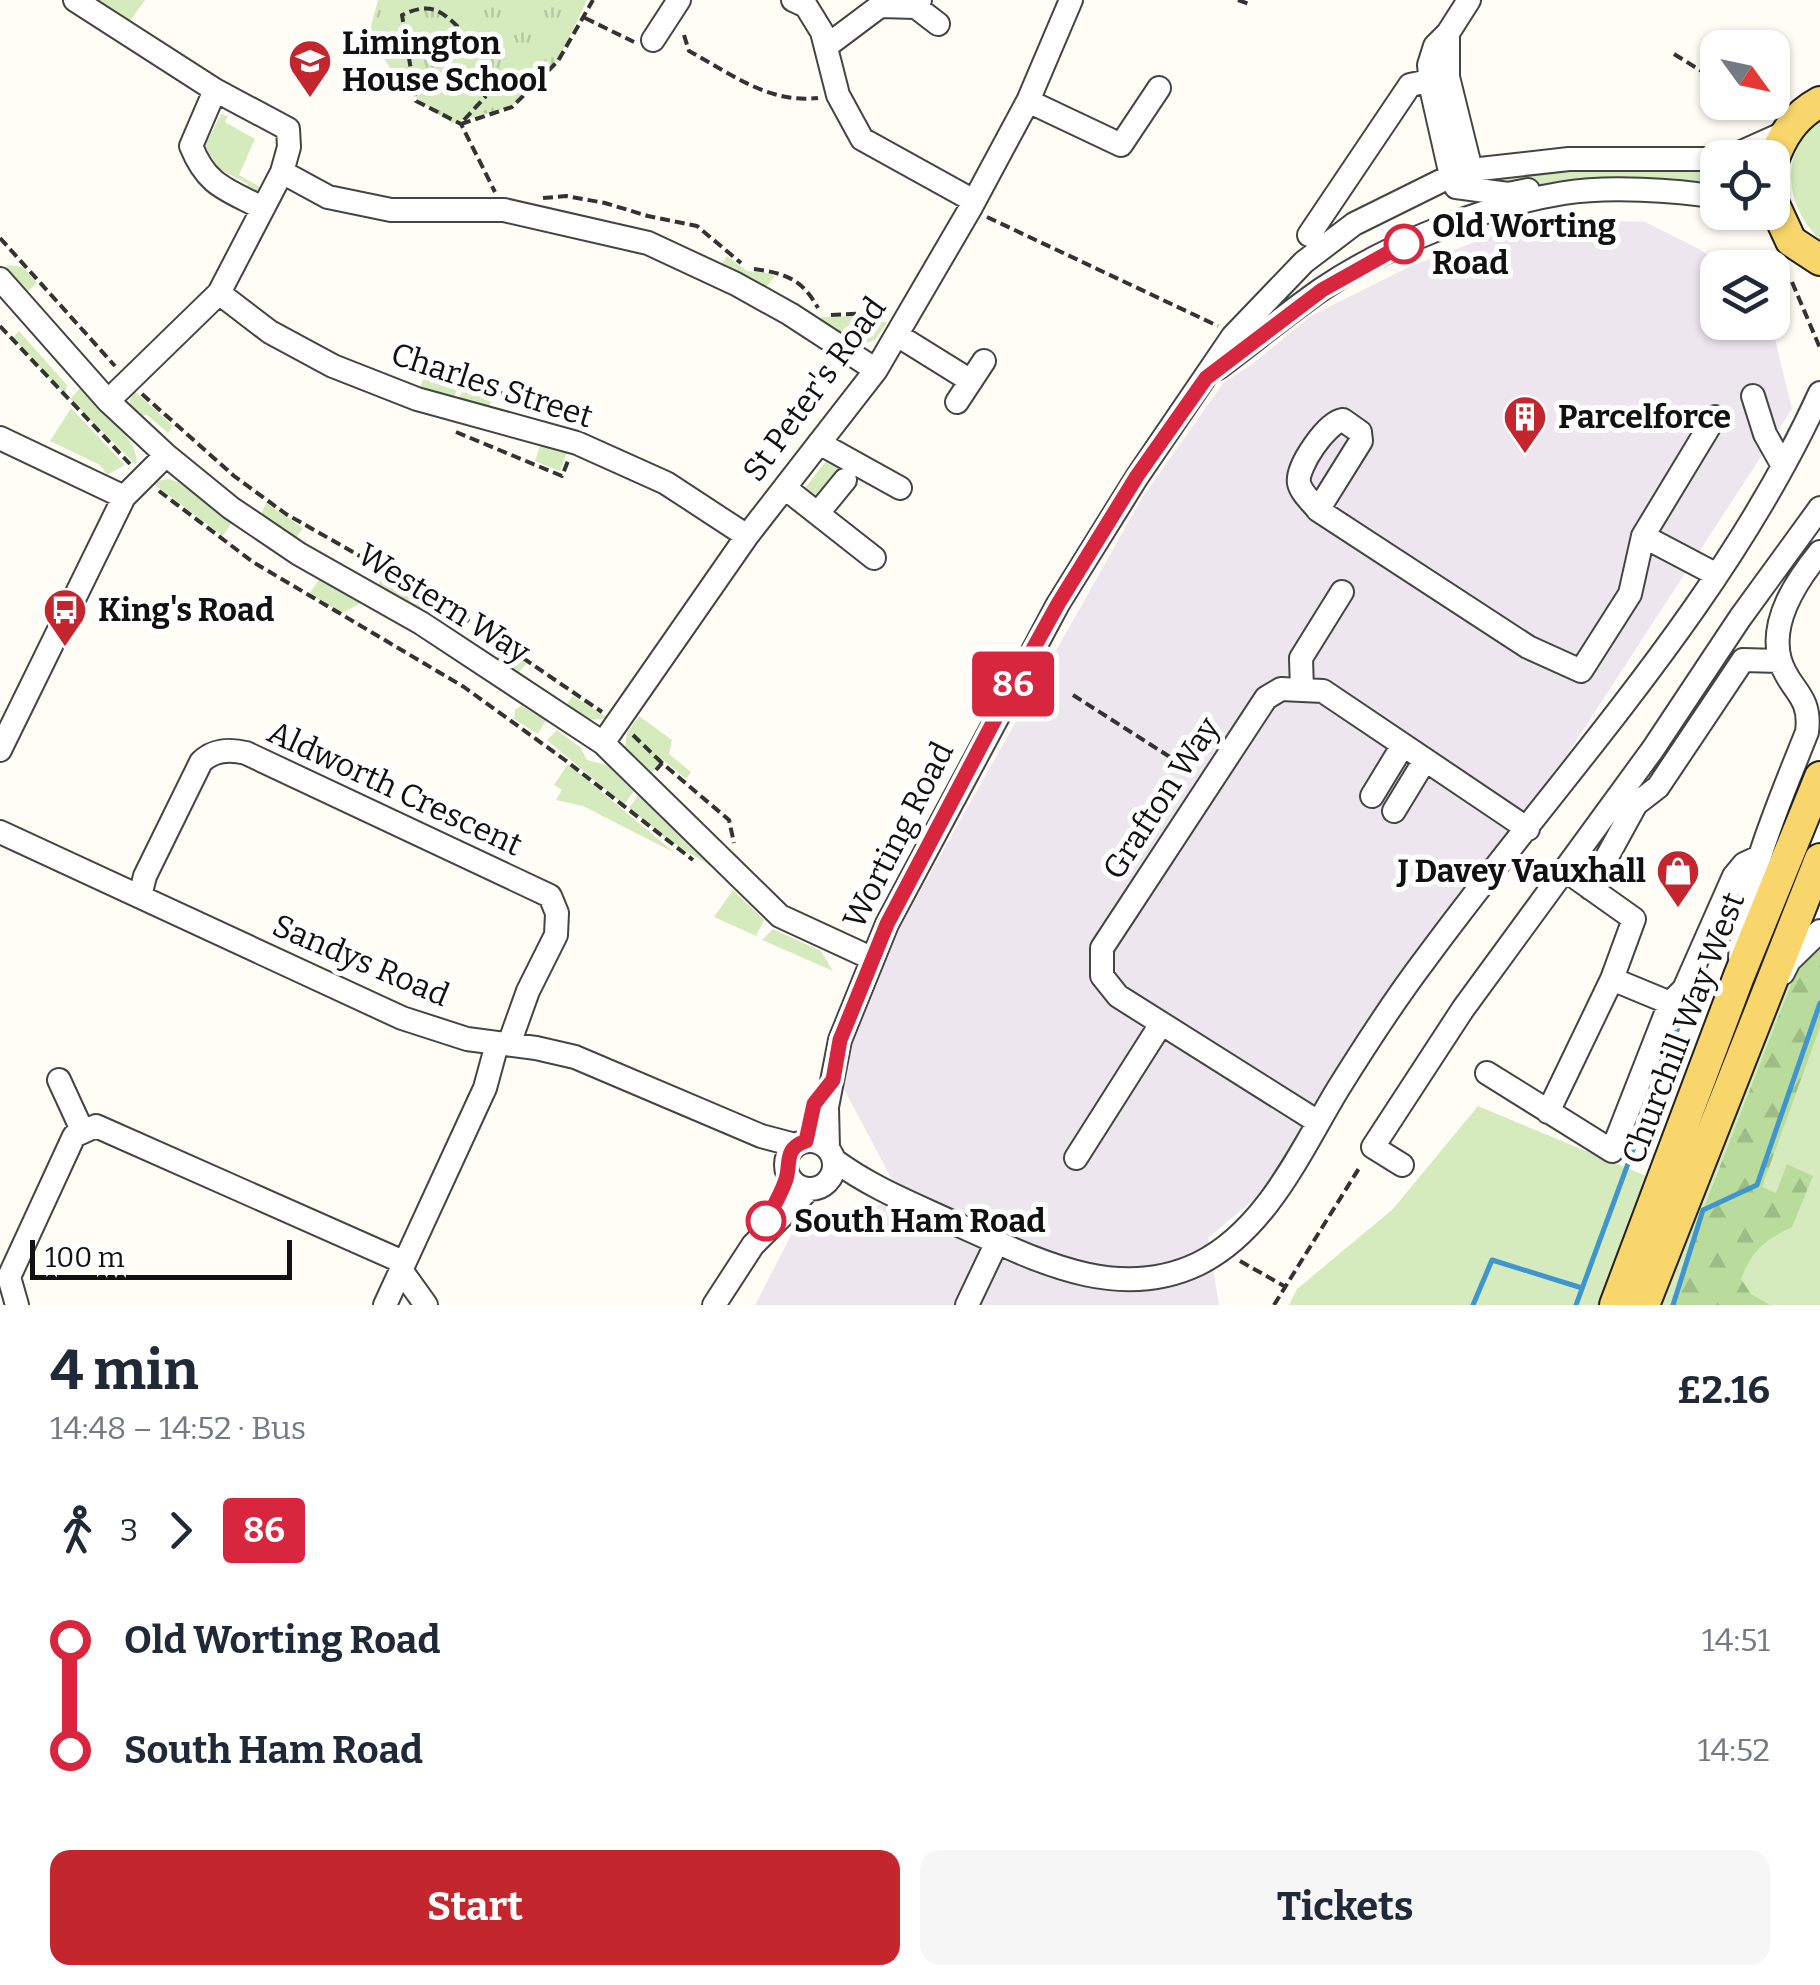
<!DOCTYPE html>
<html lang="en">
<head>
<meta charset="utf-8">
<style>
  body { margin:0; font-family:Bitter,serif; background:#f6f6f7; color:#1f2937; height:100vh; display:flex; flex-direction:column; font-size:38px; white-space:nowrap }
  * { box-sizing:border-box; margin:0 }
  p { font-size:32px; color:#747a83 }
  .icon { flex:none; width:55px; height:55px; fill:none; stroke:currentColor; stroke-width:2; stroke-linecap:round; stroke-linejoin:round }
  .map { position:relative; height:1305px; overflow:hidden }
  .drawer { display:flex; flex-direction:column; background:#fff; flex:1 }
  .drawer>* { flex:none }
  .badge { padding:0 20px; border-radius:8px; font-size:35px; line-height:65px }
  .needle { width:65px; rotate:123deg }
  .buttons { position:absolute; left:1700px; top:30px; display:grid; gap:20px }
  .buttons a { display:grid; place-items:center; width:90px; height:90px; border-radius:20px; background:#fff; box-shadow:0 2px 8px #0004; font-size:50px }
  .scale { position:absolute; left:30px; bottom:25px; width:262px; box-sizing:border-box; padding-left:10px; border:5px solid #111; border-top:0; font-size:28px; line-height:35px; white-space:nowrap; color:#111; -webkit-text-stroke:8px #fff; paint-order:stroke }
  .map>.badge { position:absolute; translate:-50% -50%; box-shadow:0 0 0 5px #fff }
  .legs { display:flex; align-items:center; gap:15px; height:110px; padding:0 50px; font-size:32px }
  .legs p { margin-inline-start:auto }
  .headline { display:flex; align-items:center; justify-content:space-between; height:170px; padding:0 50px }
  h1 { font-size:55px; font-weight:700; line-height:75px }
  .cta { display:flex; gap:20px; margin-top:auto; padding:20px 50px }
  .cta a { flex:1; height:115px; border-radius:20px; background:#c4262e; color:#fff; font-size:40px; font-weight:700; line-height:115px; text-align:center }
  .cta a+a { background:#f6f6f7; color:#1f2937 }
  ul { padding:0 50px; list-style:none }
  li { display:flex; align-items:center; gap:35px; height:110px; font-size:38px }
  li i { display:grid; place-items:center; width:15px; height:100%; margin:0 12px; background:currentColor }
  li i::after { content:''; width:25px; height:25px; margin:-12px; border:8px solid; border-radius:50%; background:#fff }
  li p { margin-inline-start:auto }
  li:first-child i { background:linear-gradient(#0000 50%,currentColor 0) }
  li:last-child i { background:linear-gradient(currentColor 50%,#0000 0) }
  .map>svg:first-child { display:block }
  .industrial { fill:#eee6ef }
  .grass { fill:#d5ebbd }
  .forest { fill:url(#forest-firs) }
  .park { fill:url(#park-tufts) }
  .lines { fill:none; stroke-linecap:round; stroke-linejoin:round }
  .stream { stroke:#3f96cf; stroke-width:5 }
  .minor-casing { stroke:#444; stroke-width:26 }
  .major-casing { stroke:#222; stroke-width:34 }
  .path { stroke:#333; stroke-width:4; stroke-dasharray:10 5; stroke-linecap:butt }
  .minor { stroke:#fff; stroke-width:22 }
  .major { stroke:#f9d66b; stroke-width:30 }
  .line-1-casing { stroke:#fff; stroke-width:22 }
  .line-1 { stroke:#d7263d; stroke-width:15 }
  .stop-1-dot { fill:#fff; stroke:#d7263d; stroke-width:5 }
  .labels { text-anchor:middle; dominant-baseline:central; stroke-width:10; stroke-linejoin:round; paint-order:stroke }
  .poi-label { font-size:32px; font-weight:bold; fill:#111; stroke:#fff; text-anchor:start }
  .stop-label { font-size:32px; font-weight:bold; fill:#111; stroke:#fff; text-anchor:start }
  .street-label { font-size:32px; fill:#111; stroke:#fff }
</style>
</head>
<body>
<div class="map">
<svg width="1820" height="1305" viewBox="0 0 1820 1305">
  <defs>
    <pattern id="forest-firs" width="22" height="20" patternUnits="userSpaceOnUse" patternTransform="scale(2.5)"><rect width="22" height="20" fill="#b9dc9c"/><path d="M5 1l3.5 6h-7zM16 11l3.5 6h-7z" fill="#9ebc85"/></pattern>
    <pattern id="park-tufts" width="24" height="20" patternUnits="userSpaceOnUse" patternTransform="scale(2.5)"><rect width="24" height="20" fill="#d5ebbd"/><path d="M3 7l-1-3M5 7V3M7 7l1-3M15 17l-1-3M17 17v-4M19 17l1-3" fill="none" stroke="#b6c8a1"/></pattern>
  </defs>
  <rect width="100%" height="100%" fill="#fffdf5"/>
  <!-- industrial -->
  <path class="industrial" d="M1577,219L1645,222L1701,250L1722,267L1718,268V322L1771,323L1792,409L1524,821L1402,974L1259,1195L1208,1238L1219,1305H755L798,1222L884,1204L893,1182L842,1085L862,1007L877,968L1142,498L1224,382L1251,365L1311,316L1413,265L1497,234Z"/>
  <!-- grass -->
  <path class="grass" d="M86,0H145L127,25Z
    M221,114L228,116L225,122L255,139L239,175L262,188L257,193L244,192L248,184L219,169L205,146Z
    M1820,120V240C1785,205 1778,154 1820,120Z
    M1637,169L1717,171V190L1554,183L1508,189L1489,182V176L1517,171Z
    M727,256L747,271L776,274L764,290L720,267Z
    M7,265L23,267L37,283L25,294L8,274Z
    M856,316L872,317L887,323L875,340L864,344L818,322L821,317Z
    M19,331L67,385L65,395L13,338Z
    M428,367L460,381L454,398L420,387Z
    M465,382L494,394L489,407L459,400Z
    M83,385L84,390C100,408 142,442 136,465L70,399Z
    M131,388L173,426L168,433L147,415L138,416L130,408Z
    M71,408L125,465L107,475L100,465L50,441Z
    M541,443L567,452L560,471L535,461Z
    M827,460L841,470L817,498H811L802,492Z
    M168,479C191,485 216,505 232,522L223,536L151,482Z
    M266,503L303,528L295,540L260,517Z
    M384,574L431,601L425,611L378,585Z
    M320,578L359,598V604L342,613L309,594Z
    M505,647L527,663L517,674L497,658Z
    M573,696L607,717C590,724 579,715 565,706Z
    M521,706L546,720L538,734L514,719L515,710Z
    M639,716L672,740L669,754L691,772L686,779L662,759L652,772L625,747L627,733Z
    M557,730L581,748L587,760C608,765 625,769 634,791L624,805L547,740Z
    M568,764L675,853L583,806L556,800L562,790L554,785Z
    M640,793L722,873L665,838L629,808Z
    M733,890L764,920L756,936L714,917Z
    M773,929L821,951L833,971L762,940Z
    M1820,943V1305H1660L1696,1200L1795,969Z
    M1478,1106L1646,1176L1599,1305H1289L1297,1289L1393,1209Z"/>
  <!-- forest -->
  <path class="forest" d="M1820,950V1027L1762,1187L1776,1193L1787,1164L1813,1176L1792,1227C1764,1241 1753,1249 1741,1279L1751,1294L1770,1305H1673L1703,1210L1797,969Z"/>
  <!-- park -->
  <path class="park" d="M378,0H587L558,61L511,107L452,123C407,95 396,80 369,34Z"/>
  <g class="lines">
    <!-- stream -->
    <path class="stream" d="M1473,1305L1492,1260L1582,1288
      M1576,1305L1683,1014
      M1673,1305L1703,1210L1757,1185L1820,1003"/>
    <!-- minor casing -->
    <g class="minor-casing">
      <path id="minor" d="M75,0L215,90L288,129L289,147L282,172L219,293L108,401
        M793,0L806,6L822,32L838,95L862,139L974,201
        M920,0L916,7L938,24
        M1469,0L1448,33L1435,46L1429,65L1432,92L1451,176L1456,187L1508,194L1528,190
        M1448,33V77L1471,170
        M653,40L679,0
        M828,45L880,6L916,7
        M215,90L191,146C207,186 226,189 262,208
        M1028,101L1121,145L1159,88
        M1728,158L1786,132
        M282,172L328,197L391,210H504L648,243L736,284L790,314L876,370
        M1309,235L1410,85L1448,77
        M0,279L108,401L166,455L231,508L299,554L421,623L603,743L780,916L871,958
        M219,293L270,332L333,366L417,399L577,443L666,483L747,536
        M897,335L971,381
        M1218,368C1253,342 1286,314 1322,289C1389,244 1484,206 1564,193C1608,186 1674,190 1718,197
        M1753,396L1765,434L1783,466
        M957,402L984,361
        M1715,417L1643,536L1717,575
        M0,438L124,497
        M819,443L900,488
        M785,488L874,558
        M1318,510C1312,502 1301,493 1299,483C1296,467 1327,422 1343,420L1360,432L1361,441L1318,510L1528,647L1581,671L1630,594L1643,536
        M818,513L845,480
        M1302,690L1301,658L1342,592
        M603,743L747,536L876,370L970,209L1028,101L1071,0
        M0,750L124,497L166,455
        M1372,796L1403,745
        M1394,811L1425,760
        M0,832L402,1018L467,1039L536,1048L575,1057L761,1136L795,1145
        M1590,888L1636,804L1658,787L1743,660L1780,661
        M140,896L145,876L201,762C213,750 230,749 246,753L550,896L557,913L556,935L528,991L509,1044
        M1740,958C1745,877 1778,806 1807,732C1812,694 1789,691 1780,660C1769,621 1797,580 1820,552
        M1783,973L1789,961L1820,931
        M1670,1003L1684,989L1734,876L1744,864L1757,858
        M1487,1073L1612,1151L1670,1003L1612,979L1634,919L1565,870
        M59,1080L82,1130
        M1548,1112L1612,979
        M1318,1122L1118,996L1102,976V948L1266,698L1281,689L1323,691L1528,829
        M786 1165a24 24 0 1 1 48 0a24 24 0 1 1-48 0Z
        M828,1148L827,1107L840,1040L887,924L1058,604L1137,477L1233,336L1304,262L1354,224L1451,176L1471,170L1569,159H1718
        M1076,1158L1161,1024
        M834,1160C872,1188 911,1203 954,1223C1031,1257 1114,1304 1198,1264C1266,1231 1301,1150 1338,1089C1366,1044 1395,999 1427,957C1563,772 1724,604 1820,393
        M1402,1165L1373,1147L1463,1009L1653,749L1740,618L1820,508
        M401,1270L426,1305
        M17,1305L9,1277L74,1136L96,1126L403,1262
        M385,1305L485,1088L497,1044
        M714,1305L753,1245L809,1189
        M967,1305L997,1242"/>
    </g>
    <!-- major casing -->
    <g class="major-casing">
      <path id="major" d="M1772,164C1781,137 1794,116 1820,102
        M1772,200L1791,241L1820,260
        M1615,1305L1739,976L1820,777
        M1644,1305L1820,859"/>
    </g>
    <!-- path -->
    <path class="path" d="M1238,0L1249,4
      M585,18L634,42
      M458,27C439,8 428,3 402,15L416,101L461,124L495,192
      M684,35L689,51C731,74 770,104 818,98
      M1674,54L1711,77L1718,73
      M1705,94L1711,77
      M464,120L486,96
      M461,124L512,107L558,61L593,0
      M543,198L566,196L605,203L648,216L697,226L741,263
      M987,217L1218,326
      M0,238L115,366
      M754,269C785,273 802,279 818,308
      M1792,282L1820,348
      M831,315L874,313L885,318
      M0,326L130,464
      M420,377L427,362L546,412
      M142,394L234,476L286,514L441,602L602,712
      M456,432L562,476L568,461
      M159,491L253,562L464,687L565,760L693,860
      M1073,695L1195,773
      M633,735L662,763
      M656,770L662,763L729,820L734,843
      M1240,1261L1284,1286
      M1274,1305L1361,1165"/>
    <!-- minor -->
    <use href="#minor" class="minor"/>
    <!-- major -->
    <use href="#major" class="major"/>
  </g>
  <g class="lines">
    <!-- line-1 casing -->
    <g class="line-1-casing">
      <path id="line-1" d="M766,1221C772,1209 780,1196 785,1182C792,1165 782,1149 806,1141L814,1104L833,1080L840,1040L887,924L1012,687L1058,604L1137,476L1206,378L1322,290L1404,244"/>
    </g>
    <!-- line-1 -->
    <use href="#line-1" class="line-1"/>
  </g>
  <!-- icons -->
  <defs>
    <g id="school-pin" transform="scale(2.25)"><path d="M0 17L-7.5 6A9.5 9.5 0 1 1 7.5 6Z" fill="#c4262e" stroke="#fff"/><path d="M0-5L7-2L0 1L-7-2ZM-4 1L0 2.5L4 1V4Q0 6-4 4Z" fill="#fff"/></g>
    <g id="building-pin" transform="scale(2.25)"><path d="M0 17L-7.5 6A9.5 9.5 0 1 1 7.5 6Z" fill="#c4262e" stroke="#fff"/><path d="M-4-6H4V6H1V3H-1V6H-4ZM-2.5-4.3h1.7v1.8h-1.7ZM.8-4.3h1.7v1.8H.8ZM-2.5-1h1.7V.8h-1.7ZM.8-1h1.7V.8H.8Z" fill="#fff"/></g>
    <g id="bus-pin" transform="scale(2.25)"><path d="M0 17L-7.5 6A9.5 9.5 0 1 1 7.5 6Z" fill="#c4262e" stroke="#fff"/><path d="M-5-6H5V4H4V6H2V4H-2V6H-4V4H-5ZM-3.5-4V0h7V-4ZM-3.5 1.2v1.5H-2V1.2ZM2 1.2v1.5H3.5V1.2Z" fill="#fff"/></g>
    <g id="shop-pin" transform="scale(2.25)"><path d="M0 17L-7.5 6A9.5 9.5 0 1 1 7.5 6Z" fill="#c4262e" stroke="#fff"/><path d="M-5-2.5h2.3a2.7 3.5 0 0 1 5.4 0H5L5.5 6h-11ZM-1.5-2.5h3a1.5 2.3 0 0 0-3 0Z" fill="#fff"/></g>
  </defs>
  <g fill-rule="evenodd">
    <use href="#school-pin" x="310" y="61"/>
    <use href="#building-pin" x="1525" y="417"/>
    <use href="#bus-pin" x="65" y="610"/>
    <use href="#shop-pin" x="1678" y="871"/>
  </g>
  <!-- markers -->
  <g class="stop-1-dot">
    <circle cx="1404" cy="244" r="18"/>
    <circle cx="766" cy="1221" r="18"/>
  </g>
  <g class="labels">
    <!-- poi labels -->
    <g class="poi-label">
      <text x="342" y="43">Limington<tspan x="342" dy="37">House School</tspan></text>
      <text x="1558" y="417">Parcelforce</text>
      <text x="98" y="610">King's Road</text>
      <text x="1646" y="871" text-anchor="end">J Davey Vauxhall</text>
    </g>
    <!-- stop labels -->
    <g class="stop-label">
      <text x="1432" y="226">Old Worting<tspan x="1432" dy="37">Road</tspan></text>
      <text x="794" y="1221">South Ham Road</text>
    </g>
    <!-- street labels -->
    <g class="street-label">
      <text transform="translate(492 385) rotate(18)">Charles Street</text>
      <text transform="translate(814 389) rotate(-54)">St Peter's Road</text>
      <text transform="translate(444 603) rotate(32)">Western Way</text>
      <text transform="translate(395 788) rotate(25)">Aldworth Crescent</text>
      <text transform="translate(1161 798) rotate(-57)">Grafton Way</text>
      <text transform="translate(898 835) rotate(-63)">Worting Road</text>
      <text transform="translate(361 960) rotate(23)">Sandys Road</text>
      <text transform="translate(1683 1028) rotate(-69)">Churchill Way West</text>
    </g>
  </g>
</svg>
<div class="buttons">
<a><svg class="needle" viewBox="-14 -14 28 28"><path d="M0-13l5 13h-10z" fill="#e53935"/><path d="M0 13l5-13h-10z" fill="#747a83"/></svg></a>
<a><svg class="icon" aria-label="locate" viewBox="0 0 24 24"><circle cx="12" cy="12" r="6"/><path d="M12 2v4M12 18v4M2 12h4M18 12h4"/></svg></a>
<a><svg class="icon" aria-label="layers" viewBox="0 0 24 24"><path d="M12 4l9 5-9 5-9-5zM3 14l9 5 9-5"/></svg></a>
</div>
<div class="scale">100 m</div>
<b class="badge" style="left:1013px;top:684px;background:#d7263d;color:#fff">86</b>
</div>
<section class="drawer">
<div class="headline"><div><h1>4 min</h1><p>14:48 – 14:52 · Bus</p></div><b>£2.16</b></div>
<div class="legs"><svg class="icon" aria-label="walk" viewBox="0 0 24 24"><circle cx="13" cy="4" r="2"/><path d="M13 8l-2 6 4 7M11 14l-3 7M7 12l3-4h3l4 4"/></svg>3<svg class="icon" aria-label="forward" viewBox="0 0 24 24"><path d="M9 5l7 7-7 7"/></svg><b class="badge" style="background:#d7263d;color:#fff">86</b></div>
<ul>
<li><i style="color:#d7263d"></i><b>Old Worting Road</b><p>14:51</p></li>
<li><i style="color:#d7263d"></i><b>South Ham Road</b><p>14:52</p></li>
</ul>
<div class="cta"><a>Start</a><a>Tickets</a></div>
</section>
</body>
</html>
